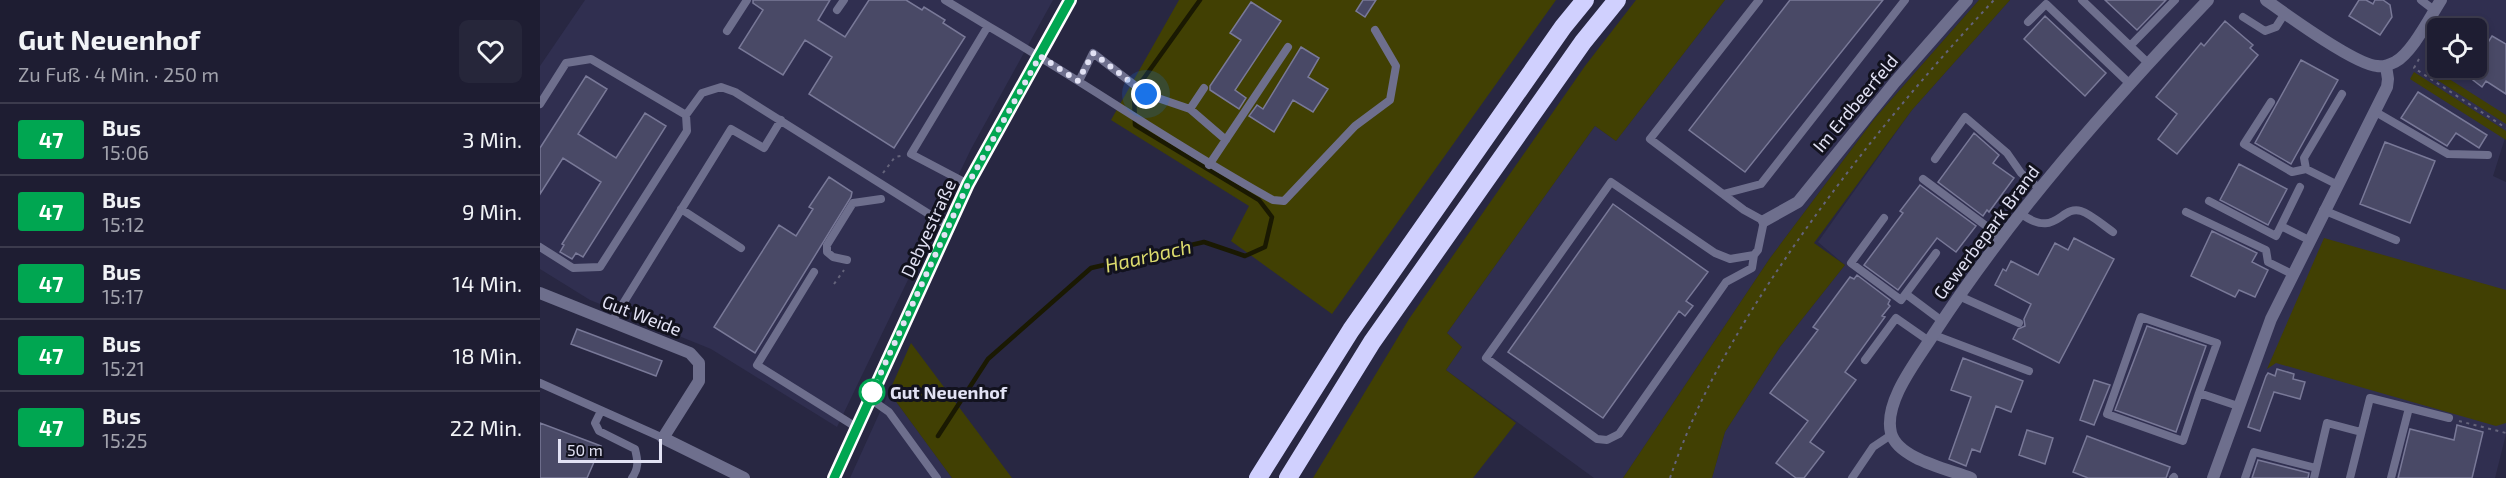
<!DOCTYPE html>
<html lang="de">
<head>
<meta charset="utf-8">
<style>
  body { margin:0; font-family:"Exo 2",sans-serif; background:#26263a; color:#f1f3f6; height:100vh; display:flex; flex-direction:column; font-size:22px; white-space:nowrap }
  * { box-sizing:border-box; margin:0 }
  p { font-size:20px; color:#a1a2ac }
  .icon { flex:none; width:33px; height:33px; fill:none; stroke:currentColor; stroke-width:2; stroke-linecap:round; stroke-linejoin:round }
  .map { position:relative; flex:1; overflow:hidden }
  .panel { display:flex; flex-direction:column; background:#1e1d32; width:540px }
  .panel>* { flex:none }
  .badge { padding:0 12px; border-radius:4px; font-size:21px; line-height:39px }
  .tools { position:absolute; left:1887px; top:18px; display:grid; gap:12px }
  .tools a { display:grid; place-items:center; width:60px; height:60px; border-radius:9px; background:#1e1d32; box-shadow:0 3px 9px #0003,0 0 0 2px #3c3b4d; font-size:30px }
  .scale { position:absolute; left:18px; bottom:15px; width:104px; box-sizing:border-box; padding-left:6px; border:3px solid #e2e2f4; border-top:0; font-size:16px; line-height:21px; white-space:nowrap; color:#e2e2f4; -webkit-text-stroke:4px #12121e; paint-order:stroke }
  .you { position:absolute; width:30px; height:30px; margin:-15px; border:4px solid #fff; border-radius:50%; background:#1a73e8; box-shadow:0 0 0 9px #1a73e833 }
  .map>.badge { position:absolute; translate:-50% -50%; box-shadow:0 0 0 3px #fff }
  .round { display:grid; place-items:center; flex:none; width:63px; height:63px; border-radius:9px; background:#26263a }
  .head { display:flex; align-items:center; justify-content:space-between; height:102px; padding:0 18px }
  h1 { font-size:28px; font-weight:700; line-height:45px }
  ul { padding:0; list-style:none }
  li { display:flex; align-items:center; gap:18px; height:72px; padding:0 18px; border-top:2px solid #3c3b4d }
  li div { flex:1 }
  li b { display:block; font-size:22px }
  li em { font-style:normal }
  li .badge { min-width:66px; font-weight:700; text-align:center }
  main { display:flex; flex:1; min-height:0 }
  .map>svg:first-child { display:block }
  .built { fill:#302f50; fill-rule:evenodd }
  .green { fill:#414003 }
  .lines { fill:none; stroke-linecap:round; stroke-linejoin:round }
  .stream { stroke:#1a1902; stroke-width:4.5 }
  .building { fill:#494966; stroke:#797998; stroke-width:1.5 }
  .path { stroke:#64637b; stroke-width:2; stroke-dasharray:3 4.5; stroke-linecap:butt }
  .service { stroke:#6e6f8d; stroke-width:8 }
  .minor { stroke:#6e6f8d; stroke-width:12 }
  .secondary { stroke:#9595c5; stroke-width:12 }
  .motorway { stroke:#d0d0fe; stroke-width:18 }
  .line-casing { stroke:#fff; stroke-width:14 }
  .line { stroke:#00a651; stroke-width:9 }
  .walk { stroke:#e2e2f4; stroke-width:6; stroke-dasharray:0 10.8 }
  .stop-dot { fill:#fff; stroke:#00a651; stroke-width:3 }
  .labels { text-anchor:middle; dominant-baseline:central; stroke-width:6; stroke-linejoin:round; paint-order:stroke }
  .street-label { font-size:18px; fill:#e2e2f4; stroke:#12121e }
  .stop-label { font-size:18px; font-weight:bold; fill:#e2e2f4; stroke:#12121e; text-anchor:start }
  .water-label { font-size:20px; font-style:italic; fill:#dcdb6d; stroke:#12121e }
</style>
</head>
<body>
<main>
<section class="panel">
<div class="head"><div><h1>Gut Neuenhof</h1><p>Zu Fuß · 4 Min. · 250 m</p></div><a class="round"><svg class="icon" aria-label="heart" viewBox="0 0 24 24"><path d="M12 20l-8-8c-3-5 5-10 8-4 3-6 11-1 8 4z"/></svg></a></div>
<ul>
<li><span class="badge" style="background:#00a651;color:#fff">47</span><div><b>Bus</b><p>15:06</p></div><em>3 Min.</em></li>
<li><span class="badge" style="background:#00a651;color:#fff">47</span><div><b>Bus</b><p>15:12</p></div><em>9 Min.</em></li>
<li><span class="badge" style="background:#00a651;color:#fff">47</span><div><b>Bus</b><p>15:17</p></div><em>14 Min.</em></li>
<li><span class="badge" style="background:#00a651;color:#fff">47</span><div><b>Bus</b><p>15:21</p></div><em>18 Min.</em></li>
<li><span class="badge" style="background:#00a651;color:#fff">47</span><div><b>Bus</b><p>15:25</p></div><em>22 Min.</em></li>
</ul>
</section>
<div class="map">
<svg width="1966" height="478" viewBox="0 0 1966 478">
  <rect width="100%" height="100%" fill="#282742"/>
  <!-- built -->
  <path class="built" d="M45,0H513L431,149L297,427L171,349L50,300L0,269V66Z
    M1185,0H1439L1335,118L1230,258L1083,478H1054L906,370L922,347L907,333L1055,126L1076,141Z
    M1470,0H1966V135L1953,176L1966,182V434L1955,478H1172L1185,432L1240,347L1305,265L1278,242L1372,110ZM1898,28H1936V68H1898Z
    M349,392L412,478H310Z"/>
  <!-- green -->
  <path class="green" d="M639,0H1016L792,314L691,241L709,206L571,120Z
    M1096,0H1185L1076,141L1055,126L907,333L922,347L906,370L976,423L933,478H773L869,319L1045,66Z
    M1439,0H1470L1372,110L1274,243L1305,265L1240,347L1185,432L1172,478H1083L1230,258L1335,118Z
    M1895,70L1966,115V124L1891,76Z
    M1874,72L1966,131V140L1870,79Z
    M1784,238L1966,290V423L1956,426L1736,363L1727,369Z
    M371,343L472,478H412L349,392Z"/>
  <g class="lines">
    <!-- stream -->
    <path class="stream" d="M398,436L448,359L551,268L664,242L705,256L725,247L732,217L719,200L595,125L594,92L660,0"/>
  </g>
  <!-- building -->
  <path class="building" d="M213,0H290L278,20L305,37L329,0H366L382,10L384,7L405,20L403,23L425,37L354,148L269,94L292,57L265,40L243,75L199,48L223,10L213,3Z
    M823,0H836L825,17L816,11Z
    M1250,0H1343L1205,172L1149,130Z
    M1565,0H1626L1597,30Z
    M1819,0H1826L1833,4L1835,0H1843L1850,5L1852,17L1840,35L1809,16Z
    M711,2L741,21L695,90L706,98L699,109L670,90V86L701,40L690,33Z
    M1505,16L1566,73L1545,96L1484,39Z
    M1685,21L1713,45L1710,48L1718,55L1637,154L1618,139L1637,114L1616,97L1661,43L1664,46Z
    M1952,36L1966,44V94L1946,81L1942,87L1933,80L1936,74V37L1947,44Z
    M761,47L779,58L768,77L788,89L773,112L753,100L734,132L709,116L717,105L723,109Z
    M1761,60L1798,80L1751,164L1715,143Z
    M46,76L67,89L38,134L76,158L105,113L126,126L43,257L36,253L32,259L20,252L24,245L22,244L61,182L23,158L0,194V148Z
    M1878,92L1947,135L1939,148L1916,133L1907,146L1861,118Z
    M1434,133L1459,155L1453,163L1474,178L1449,212L1447,210L1443,216L1398,182Z
    M1845,142L1895,161L1870,223L1820,204Z
    M1699,164L1747,189L1728,225L1680,200Z
    M289,177L312,192L311,197L215,353L174,327L239,225L256,236L273,209L269,207Z
    M1380,185L1436,226L1416,252L1397,238L1358,290L1324,265L1363,213L1360,211Z
    M1073,204L1168,272L1146,301L1153,306L1145,316L1139,311L1063,418L968,352Z
    M1672,231L1717,253L1712,262L1728,270L1715,297L1699,290L1695,297L1651,276Z
    M1534,238L1574,259L1519,363L1473,339L1478,329L1485,326L1484,319L1491,304L1455,285L1463,269L1466,271L1471,261L1498,275L1515,243L1528,250Z
    M1317,275L1350,300L1348,304L1350,306L1342,316L1345,317L1305,372L1316,380L1270,442L1284,452L1264,478H1256L1236,463L1268,421L1230,393L1278,330L1273,327L1310,277L1314,279Z
    M1607,326L1666,346L1636,432L1575,410Z
    M37,329L122,361L116,376L31,344Z
    M1423,358L1483,381L1471,412L1456,406L1440,452L1432,449L1426,466L1409,459L1431,397L1411,390Z
    M1737,369L1754,374L1753,379L1765,382L1760,399L1734,392L1720,431L1708,427L1726,376L1728,373L1735,376Z
    M1554,380L1570,385L1554,425L1540,420Z
    M0,423L61,446L47,478H0Z
    M1917,425L1943,432L1932,478H1858L1870,429L1914,440Z
    M1487,430L1513,438L1505,464L1479,455Z
    M1547,436L1630,467L1626,478H1548L1533,472Z
    M1718,460L1769,473L1768,478H1712Z"/>
  <g class="lines">
    <!-- path -->
    <path class="path" d="M1879,59L1874,68L1966,128
      M343,173L355,157L361,156
      M294,284L304,270
      M1919,421L1966,433
      M1130,478C1159,392 1205,317 1256,243C1316,157 1382,77 1454,0"/>
    <!-- service -->
    <path class="service" d="M405,0L448,26
      M1542,0L1609,64
      M1881,0L1894,10
      M297,10L304,0
      M1703,17L1725,31L1736,27L1745,13
      M1488,22L1506,4L1590,84
      M187,31L207,0
      M1590,46L1635,0
      M539,81L553,53L606,94L650,109L686,140
      M1731,102L1704,144L1752,172L1766,169L1796,184
      M0,104L26,63L51,59L146,115
      M650,109L664,88
      M1834,111L1908,154L1948,155
      M1395,159L1425,117L1467,153L1481,173L1499,188
      M669,165L748,47
      M1766,169L1764,158L1802,94
      M1383,179L1461,237
      M1071,182L1175,253L1190,259L1214,255L1212,268L1186,282L1079,434L1067,440L1057,439L946,358Z
      M428,184L371,154L448,26C544,82 635,146 733,200L744,201L815,126L850,100L856,66L835,30
      M1183,194L1221,184L1365,0
      M1669,201L1736,236L1760,187
      M141,209L201,248
      M1783,210L1856,240
      M1646,212L1726,250L1728,262L1752,274
      M1480,213C1516,240 1520,205 1541,211C1551,214 1564,226 1573,232
      M1344,218L1311,263L1361,300L1396,253
      M1741,226L1769,240
      M0,247L33,268L60,267L147,131L146,115L162,93L181,87L195,92L408,226
      M1214,255L1218,250L1224,221L1204,210L1110,139L1219,0
      M307,260L293,257L287,252V245L313,203L341,199
      M274,272L217,365L316,427
      M1366,294L1402,321
      M1419,296L1479,323
      M71,323L191,129L224,148L241,120
      M1394,335L1489,371
      M1325,360L1356,318L1389,341
      M0,383L123,438
      M1659,393L1643,441L1567,414L1601,317L1677,343L1659,393L1698,406
      M329,398L349,412L397,478
      M61,411L55,423L59,431L95,449C98,461 99,468 92,478
      M1312,478L1333,447L1351,435
      M1633,478L1634,477
      M1705,478L1714,452L1776,468
      M1774,478L1787,423L1821,432
      M1810,478L1830,398L1909,418
      M1851,478L1869,408"/>
    <!-- minor -->
    <path class="minor" d="M1726,0C1747,15 1814,64 1837,66C1843,67 1849,65 1855,62C1872,53 1890,17 1901,0
      M1224,221L1258,202L1355,82L1427,0
      M0,293L150,353L159,363V381L123,438L204,478
      M1431,478C1408,469 1358,459 1351,433C1343,401 1379,358 1395,332C1474,211 1569,104 1668,0
      M1673,478L1731,319L1847,87L1848,79L1846,66"/>
    <!-- secondary -->
    <path class="secondary" d="M294,478L428,184L530,0"/>
    <!-- motorway -->
    <path class="motorway" d="M718,478L811,330L1023,27L1045,0
      M748,478L832,342L1043,42L1077,0"/>
  </g>
  <g class="lines">
    <!-- line casing -->
    <g class="line-casing">
      <path id="line" d="M294,478L428,184L530,0"/>
    </g>
    <!-- line -->
    <use href="#line" class="line"/>
    <!-- walk -->
    <path class="walk" d="M332,392L428,184L500,56L538,81L553,53L606,94"/>
  </g>
  <!-- markers -->
  <circle class="stop-dot" cx="332" cy="392" r="12"/>
  <g class="labels">
    <!-- street labels -->
    <g class="street-label">
      <text transform="translate(1315 103) rotate(-50)">Im Erdbeerfeld</text>
      <text transform="translate(388 228) rotate(-65)">Debyestraße</text>
      <text transform="translate(1446 232) rotate(-53)">Gewerbepark Brand</text>
      <text transform="translate(102 315) rotate(21)">Gut Weide</text>
    </g>
    <!-- stop labels -->
    <g class="stop-label">
      <text x="350" y="392">Gut Neuenhof</text>
    </g>
    <!-- water labels -->
    <g class="water-label">
      <text transform="translate(608 255) rotate(-13)">Haarbach</text>
    </g>
  </g>
</svg>
<div class="tools">
<a><svg class="icon" aria-label="locate" viewBox="0 0 24 24"><circle cx="12" cy="12" r="6"/><path d="M12 2v4M12 18v4M2 12h4M18 12h4"/></svg></a>
</div>
<div class="scale">50 m</div>
<div class="you" style="left:606px;top:94px"></div>
</div>
</main>
</body>
</html>
